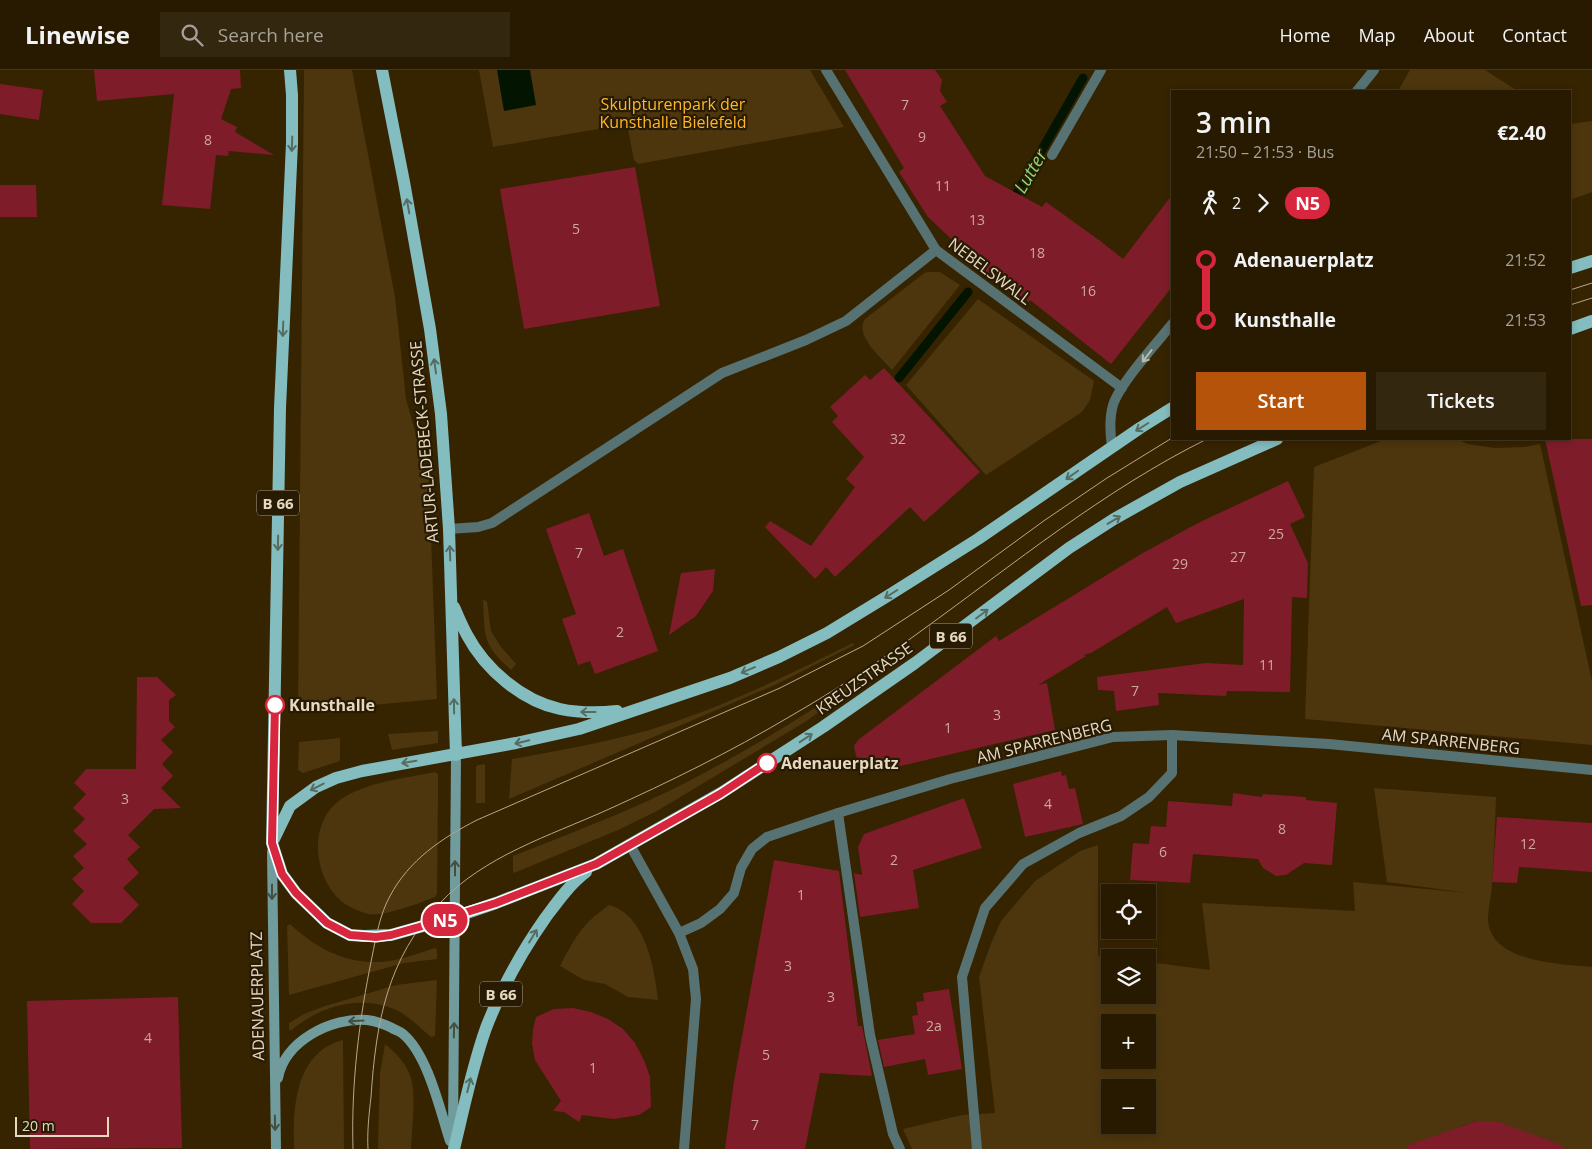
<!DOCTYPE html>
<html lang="en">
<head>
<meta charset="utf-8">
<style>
  body { margin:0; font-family:"Open Sans",sans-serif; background:#34270f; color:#f1f3f6; height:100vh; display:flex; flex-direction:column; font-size:19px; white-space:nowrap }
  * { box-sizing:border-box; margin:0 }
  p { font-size:16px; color:#a5a199 }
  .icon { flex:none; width:28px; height:28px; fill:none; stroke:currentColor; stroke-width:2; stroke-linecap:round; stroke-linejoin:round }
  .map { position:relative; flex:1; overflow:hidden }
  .details { position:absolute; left:1171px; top:20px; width:400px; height:350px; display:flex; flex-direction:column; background:#281a00; border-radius:0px; box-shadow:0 2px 8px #0003,0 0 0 1px #443822 }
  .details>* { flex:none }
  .badge { padding:0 10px; border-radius:16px; font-size:18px; line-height:32px }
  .controls { position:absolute; left:1101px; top:814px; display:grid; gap:10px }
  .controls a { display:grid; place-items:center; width:55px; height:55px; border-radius:0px; background:#281a00; box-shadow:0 2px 8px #0003,0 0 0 1px #443822; font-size:25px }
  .scale { position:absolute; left:15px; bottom:12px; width:94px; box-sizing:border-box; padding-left:5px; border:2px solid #e7d8c1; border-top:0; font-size:14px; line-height:18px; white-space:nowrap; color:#e7d8c1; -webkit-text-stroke:4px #281b04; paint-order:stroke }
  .map>.badge { position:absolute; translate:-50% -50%; box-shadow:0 0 0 2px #fff }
  .legs { display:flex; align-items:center; gap:8px; height:55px; padding:0 25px; font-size:16px }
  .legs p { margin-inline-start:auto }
  .head { display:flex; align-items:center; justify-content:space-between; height:85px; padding:0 25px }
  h1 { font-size:28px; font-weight:600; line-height:38px }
  .cta { display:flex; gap:10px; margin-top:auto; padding:10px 25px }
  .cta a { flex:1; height:58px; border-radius:0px; background:#b45309; color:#fff; font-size:20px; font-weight:600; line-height:58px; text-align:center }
  .cta a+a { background:#34270f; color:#f1f3f6 }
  ul { padding:0 25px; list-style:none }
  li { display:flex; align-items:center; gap:18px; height:60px; font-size:19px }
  li i { display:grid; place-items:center; width:8px; height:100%; margin:0 6px; background:currentColor }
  li i::after { content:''; width:12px; height:12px; margin:-6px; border:4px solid; border-radius:50%; background:#281a00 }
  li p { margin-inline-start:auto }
  li:first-child i { background:linear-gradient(#0000 50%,currentColor 0) }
  li:last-child i { background:linear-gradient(currentColor 50%,#0000 0) }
  header { display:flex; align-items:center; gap:30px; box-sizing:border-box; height:70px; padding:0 25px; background:#281a00; border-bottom:1px solid #443822 }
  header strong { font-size:24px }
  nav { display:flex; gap:28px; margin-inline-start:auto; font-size:18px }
  .search { width:350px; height:45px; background:#34270f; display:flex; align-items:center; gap:12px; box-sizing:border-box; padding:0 18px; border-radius:0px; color:#a5a199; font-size:19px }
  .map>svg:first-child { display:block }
  .green { fill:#4d360d; fill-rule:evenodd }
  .water { fill:#031400 }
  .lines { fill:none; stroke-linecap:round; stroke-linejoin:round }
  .stream { stroke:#031400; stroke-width:9 }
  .building { fill:#7f1c2a }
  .service { stroke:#567272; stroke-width:10 }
  .pedestrian { stroke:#567272; stroke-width:10 }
  .minor { stroke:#567272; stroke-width:10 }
  .secondary { stroke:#709c9d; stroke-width:10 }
  .primary { stroke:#83bdbf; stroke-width:12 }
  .tram { stroke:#b7a78d; stroke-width:1 }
  .oneway { stroke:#566c62 }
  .oneway2 { stroke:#bcb9a9 }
  .oneway3 { stroke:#454f41 }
  .line-1-casing { stroke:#fff; stroke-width:11 }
  .line-1 { stroke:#d7263d; stroke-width:8 }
  .stop-1-dot { fill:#fff; stroke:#d7263d; stroke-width:2.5 }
  .labels { text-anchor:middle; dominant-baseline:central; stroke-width:4.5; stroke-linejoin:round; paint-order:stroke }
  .number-label { font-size:14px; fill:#cda99b }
  .shield { fill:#281b04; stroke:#ae9f88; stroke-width:1 }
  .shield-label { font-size:15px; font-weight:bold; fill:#e7d8c1 }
  .park-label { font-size:16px; fill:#ffb727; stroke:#281b04 }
  .street-label { font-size:16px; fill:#e7d8c1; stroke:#281b04 }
  .stop-label { font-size:16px; font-weight:bold; fill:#e7d8c1; stroke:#281b04; text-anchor:start }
  .water-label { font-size:18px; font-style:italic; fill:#8cdc70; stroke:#281b04 }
</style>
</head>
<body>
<header>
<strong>Linewise</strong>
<div class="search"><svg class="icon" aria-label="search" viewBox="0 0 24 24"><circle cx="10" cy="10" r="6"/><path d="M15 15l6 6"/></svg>Search here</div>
<nav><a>Home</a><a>Map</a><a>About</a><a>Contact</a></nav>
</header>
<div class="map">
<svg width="1592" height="1079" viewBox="0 0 1592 1079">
  <rect width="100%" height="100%" fill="#362300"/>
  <!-- green -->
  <path class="green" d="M304,0H352L395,227L406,329L429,411L437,629L298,642Z
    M479,0H810L844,57L638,94L634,90L627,54L493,77Z
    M1410,0H1485L1513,18L1514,21H1398Z
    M1592,51V122L1570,130V54Z
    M927,202H940L960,215L892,300C882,288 854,266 865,249L923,204Z
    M978,229L1094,311L1090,330L1082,342L986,405L906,315Z
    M1386,369H1456L1468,374L1495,378L1524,377L1540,374L1592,611V675L1305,649L1314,397Z
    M483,529L487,532L491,561L501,577L516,594L511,600C482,574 485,567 483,529Z
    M853,573L854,575L777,614L509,729L512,689C556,681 602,673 646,661C718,640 786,606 853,573Z
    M872,600L874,603L805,652L657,741L618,760L514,803L513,801V786C559,768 605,750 650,730C727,694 802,648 872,600Z
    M438,661V673L392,680L388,664Z
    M340,668V691L303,703L298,700L299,672Z
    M485,694V733H476V697L478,695Z
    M435,702L438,704V721L437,824L435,827C420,833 383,847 368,844C360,842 347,836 341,831C313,806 308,753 340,730C365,712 406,708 435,702Z
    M1374,718L1496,727C1495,755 1494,784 1492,812C1492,824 1488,838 1488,850C1491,893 1561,894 1592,897V1079H1534L1496,1051H1477L1459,1057L1438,1079H912L903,1059L962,1045L995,1043L979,907L990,876L1001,851L1035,811L1080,781L1098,775V886L1110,887V925H1148V892L1210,900L1202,833L1355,841L1353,812L1468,823L1387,812ZM1110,952H1148V990H1110ZM1110,1018H1148V1055H1110Z
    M609,835C645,844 655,899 658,930L628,927L605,914L584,910L560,896C576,866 581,855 609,835Z
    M290,854C320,882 354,898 395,890C408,887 422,882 435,878L437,880V889L404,893L289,925L287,856Z
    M437,910L435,966L431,967C420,958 408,945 394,939C359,925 320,936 292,960H289V953L304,944L325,936L396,915Z
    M343,970L344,1079H294C293,1039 294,983 343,970Z
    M385,974C396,983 407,994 411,1008C416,1023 412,1062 411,1079H378L380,1003Z"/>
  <!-- water -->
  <path class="water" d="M497,0H530L536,35L504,41Z"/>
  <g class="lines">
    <!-- stream -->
    <path class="stream" d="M1012,132L1083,8
      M899,308L968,222"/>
  </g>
  <!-- building -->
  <path class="building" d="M94,0H240L241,18L231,19L221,49L237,57L235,62L274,85L229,81L228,86L216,85L210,139L162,135L174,24L97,31Z
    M845,0H935L942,10L940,21L947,32L940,36L985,106L1042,137L1046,132L1099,170L1123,189L1172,125V217L1111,294L1030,230L1029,232L984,200L928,147L899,102L904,98Z
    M0,14L43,20L39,50L0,44Z
    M635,97L660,236L524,259L500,119Z
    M0,115H36L37,147H0Z
    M884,298L980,402L924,452L910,437L835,507L826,497L815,509L765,457L770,451L811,476L855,417L846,409L864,387L832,352L838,346L830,337L865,305L870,310Z
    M1545,369H1592V535L1581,536Z
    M1288,411L1305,447L1290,454L1308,493L1307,528L1292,527L1290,622L1227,621L1226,626L1158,623L1159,635L1116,641L1114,621L1098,620L1097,607L1206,593L1243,595L1244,529L1176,553L1167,537L1091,583L1083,585L1086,586L1038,615L1047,613L1055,660L879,701L876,695H863L856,686L854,676L858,670L996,566L999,571L1141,484L1200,452Z
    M589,443L604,486L623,479L658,581L595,604L590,591L578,595L562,549L576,544L546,459Z
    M715,499L713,521L696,546L669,565L681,503Z
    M137,607H157L176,625L169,630V651L175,657L161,670L173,682L162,694L173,706L161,718L181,738L154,739L128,765L140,777L127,789L139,803L123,818L139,835L121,853H91L72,834L84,821L72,809L84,798L73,786L87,774L73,761L85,749L73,738L86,724L74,713L86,699H136Z
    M1061,701L1062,706L1066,705L1069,719L1075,718L1083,754L1025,767L1013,714Z
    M1233,723L1262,727L1263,724L1306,727V730L1337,733L1332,795L1304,793L1286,805L1276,806L1263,798L1258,789L1193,784L1190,813L1130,810L1133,773L1149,774L1151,756L1166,757L1168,731L1232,736Z
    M964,728L982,778L913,800L919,838L860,847L854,803L862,805L858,777L864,764Z
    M1497,747L1592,753V802L1519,797L1517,813L1492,812Z
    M774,790L839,801L858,956H862L872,1006L820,1003L805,1079H725L734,1011Z
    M949,919L962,999L928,1005L925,989L884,997L878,970L915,964L912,946L918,945L916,932L924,931L923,923Z
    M178,927L182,1078L30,1079L27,931Z
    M573,938L591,942L608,949L623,959L635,973L644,990L650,1007L651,1037L639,1045L614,1049L582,1045L579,1052L564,1042L553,1041L561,1031L535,990L532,974L533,959L536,947L554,939Z
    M1477,1051H1496L1564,1076V1079H1408V1075Z"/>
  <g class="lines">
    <!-- service -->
    <path class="service" d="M1052,85L1101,0
      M449,459L478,457L492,453L722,303L806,270L846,251L936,180
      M838,743L870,965L893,1064L900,1079
      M977,1079L962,907L985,838L1023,794L1079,763L1121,746L1149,727L1172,703V665"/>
    <!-- pedestrian -->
    <path class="pedestrian" d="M826,0L936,180"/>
    <!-- minor -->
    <path class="minor" d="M1357,21L1374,0
      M936,180L1122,318
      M1112,377C1110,363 1109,349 1113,335C1120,313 1157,273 1172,254
      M630,775L679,863L693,899L696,929L684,1079
      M679,863L701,853L720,839L734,823L741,798L752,779L767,767L838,743L950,709L1113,667L1172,665L1329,674L1592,700"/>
    <!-- secondary -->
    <path class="secondary" d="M272,782L276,1079
      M278,1008C285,971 331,947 367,950C376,951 384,954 392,958C395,960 400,961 403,964C428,985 440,1040 450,1071
      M453,1066L456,685"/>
    <!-- primary -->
    <path class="primary" d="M290,0L292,25V73L280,338L272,773L282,804L296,823L327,853L350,865L364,866L391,865L455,847L496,833L596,794L721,723L823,657L915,593L1069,478L1114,449L1180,412L1277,369
      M382,0L404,112L430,259L441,344L449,459L456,685
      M1570,198L1592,191
      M1570,259L1592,251
      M454,537C458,546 462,556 467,565C485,599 522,631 560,639C579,643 598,643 617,641
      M274,769L290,736L316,717L336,708L362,701L516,673L579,659L730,608L779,587L827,563L886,527L978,469L1140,358L1172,338
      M454,1079C464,1038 472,997 486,958C501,919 522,881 546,847C558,831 570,814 586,802"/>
    <!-- tram -->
    <path class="tram" d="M1570,220L1592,213
      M1570,235L1592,228
      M353,1079C351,1015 359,950 372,887C376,867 380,844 390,826C409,790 442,768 477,750L780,618L863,576L949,520L1045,450L1107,408L1172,368
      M368,1079C367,1062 369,1044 371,1027C376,952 387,889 440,833C484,786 549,766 607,740C669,712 730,682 789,647C834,621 879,592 921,561C1014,494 1104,420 1207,369"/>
  </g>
  <!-- one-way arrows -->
  <defs><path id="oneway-shaft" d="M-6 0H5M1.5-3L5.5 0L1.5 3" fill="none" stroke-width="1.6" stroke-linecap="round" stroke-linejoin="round" transform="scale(1.25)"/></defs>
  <g class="oneway">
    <use href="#oneway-shaft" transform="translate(292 74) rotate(92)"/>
    <use href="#oneway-shaft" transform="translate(408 136) rotate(-100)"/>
    <use href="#oneway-shaft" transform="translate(283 259) rotate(92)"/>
    <use href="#oneway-shaft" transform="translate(435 296) rotate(-98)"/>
    <use href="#oneway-shaft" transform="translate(1142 357) rotate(148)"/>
    <use href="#oneway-shaft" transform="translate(1072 405) rotate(145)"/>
    <use href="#oneway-shaft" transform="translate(1114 450) rotate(-31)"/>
    <use href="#oneway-shaft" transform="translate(278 473) rotate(91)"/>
    <use href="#oneway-shaft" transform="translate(450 483) rotate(-92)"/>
    <use href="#oneway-shaft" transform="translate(891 524) rotate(148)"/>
    <use href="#oneway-shaft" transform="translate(982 544) rotate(-37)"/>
    <use href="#oneway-shaft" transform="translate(748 600) rotate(157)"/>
    <use href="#oneway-shaft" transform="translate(454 636) rotate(-91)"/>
    <use href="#oneway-shaft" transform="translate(588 642) rotate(-180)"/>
    <use href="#oneway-shaft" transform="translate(806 668) rotate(-33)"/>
    <use href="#oneway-shaft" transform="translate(522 672) rotate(167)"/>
    <use href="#oneway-shaft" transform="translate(409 692) rotate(171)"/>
    <use href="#oneway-shaft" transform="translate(317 717) rotate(153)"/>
    <use href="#oneway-shaft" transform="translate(533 866) rotate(-59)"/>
    <use href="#oneway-shaft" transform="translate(469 1015) rotate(-76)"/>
  </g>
  <use class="oneway2" href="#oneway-shaft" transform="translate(1147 286) rotate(128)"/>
  <g class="oneway3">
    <use href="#oneway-shaft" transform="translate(455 798) rotate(-90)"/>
    <use href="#oneway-shaft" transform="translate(272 822) rotate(90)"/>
    <use href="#oneway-shaft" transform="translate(356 951) rotate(177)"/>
    <use href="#oneway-shaft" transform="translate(454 960) rotate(-89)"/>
    <use href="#oneway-shaft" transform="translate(275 1053) rotate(89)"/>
  </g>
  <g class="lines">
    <!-- line-1 casing -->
    <g class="line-1-casing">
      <path id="line-1" d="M275,635L272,773L282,804L296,823L327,853L350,865L376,867L391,865L419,857L496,833L596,794L720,724L767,693"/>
    </g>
    <!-- line-1 -->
    <use href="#line-1" class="line-1"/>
  </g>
  <!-- markers -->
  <g class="stop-1-dot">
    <circle cx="275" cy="635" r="9"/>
    <circle cx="767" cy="693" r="9"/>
  </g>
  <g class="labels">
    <!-- number labels -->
    <g class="number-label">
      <text x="905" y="34">7</text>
      <text x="922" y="66">9</text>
      <text x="208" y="69">8</text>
      <text x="943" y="115">11</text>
      <text x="977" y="149">13</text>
      <text x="576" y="158">5</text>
      <text x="1037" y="182">18</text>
      <text x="1088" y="220">16</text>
      <text x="898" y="368">32</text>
      <text x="1276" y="463">25</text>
      <text x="579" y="482">7</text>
      <text x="1238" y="486">27</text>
      <text x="1180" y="493">29</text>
      <text x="620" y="561">2</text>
      <text x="1267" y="594">11</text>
      <text x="1135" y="620">7</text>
      <text x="997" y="644">3</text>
      <text x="948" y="657">1</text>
      <text x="125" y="728">3</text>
      <text x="1048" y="733">4</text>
      <text x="1282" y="758">8</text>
      <text x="1528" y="773">12</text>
      <text x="1163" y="781">6</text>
      <text x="894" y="789">2</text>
      <text x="801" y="824">1</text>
      <text x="788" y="895">3</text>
      <text x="831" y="926">3</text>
      <text x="934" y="955">2a</text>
      <text x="148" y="967">4</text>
      <text x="766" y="984">5</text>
      <text x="593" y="997">1</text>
      <text x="755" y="1054">7</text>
    </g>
    <!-- shield labels -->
    <g class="shield">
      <rect x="257" y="420.5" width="42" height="25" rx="4"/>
      <rect x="930" y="553.5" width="42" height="25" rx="4"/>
      <rect x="480" y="911.5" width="42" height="25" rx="4"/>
    </g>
    <g class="shield-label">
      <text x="278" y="433">B 66</text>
      <text x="951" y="566">B 66</text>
      <text x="501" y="924">B 66</text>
    </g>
    <!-- park labels -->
    <g class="park-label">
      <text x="673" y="34">Skulpturenpark der<tspan x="673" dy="18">Kunsthalle Bielefeld</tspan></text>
    </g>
    <!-- street labels -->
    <g class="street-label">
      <text transform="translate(990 201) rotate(37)">NEBELSWALL</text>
      <text transform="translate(424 372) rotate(-95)">ARTUR-LADEBECK-STRASSE</text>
      <text transform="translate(864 608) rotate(-35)">KREUZSTRASSE</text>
      <text transform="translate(1044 671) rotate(-14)">AM SPARRENBERG</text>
      <text transform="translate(1451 671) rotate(6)">AM SPARRENBERG</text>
      <text transform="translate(257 926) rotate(-91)">ADENAUERPLATZ</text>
    </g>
    <!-- stop labels -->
    <g class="stop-label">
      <text x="289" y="635">Kunsthalle</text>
      <text x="781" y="693">Adenauerplatz</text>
    </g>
    <!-- water labels -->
    <g class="water-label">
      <text transform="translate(1030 101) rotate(-60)">Lutter</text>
    </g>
  </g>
</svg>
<div class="controls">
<a><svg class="icon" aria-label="locate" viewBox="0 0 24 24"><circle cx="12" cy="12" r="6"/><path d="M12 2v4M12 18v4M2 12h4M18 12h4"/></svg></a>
<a><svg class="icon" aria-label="layers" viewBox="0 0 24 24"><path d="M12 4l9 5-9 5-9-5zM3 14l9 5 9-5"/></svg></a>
<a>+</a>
<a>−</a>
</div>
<div class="scale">20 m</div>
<b class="badge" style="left:445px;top:850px;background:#d7263d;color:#fff">N5</b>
<section class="details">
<div class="head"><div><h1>3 min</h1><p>21:50 – 21:53 · Bus</p></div><b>€2.40</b></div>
<div class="legs"><svg class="icon" aria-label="walk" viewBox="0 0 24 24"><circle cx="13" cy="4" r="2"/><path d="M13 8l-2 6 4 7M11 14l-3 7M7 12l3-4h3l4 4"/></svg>2<svg class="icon" aria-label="forward" viewBox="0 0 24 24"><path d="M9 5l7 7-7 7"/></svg><b class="badge" style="background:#d7263d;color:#fff">N5</b></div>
<ul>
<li><i style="color:#d7263d"></i><b>Adenauerplatz</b><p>21:52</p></li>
<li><i style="color:#d7263d"></i><b>Kunsthalle</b><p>21:53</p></li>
</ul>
<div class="cta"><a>Start</a><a>Tickets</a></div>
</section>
</div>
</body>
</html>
